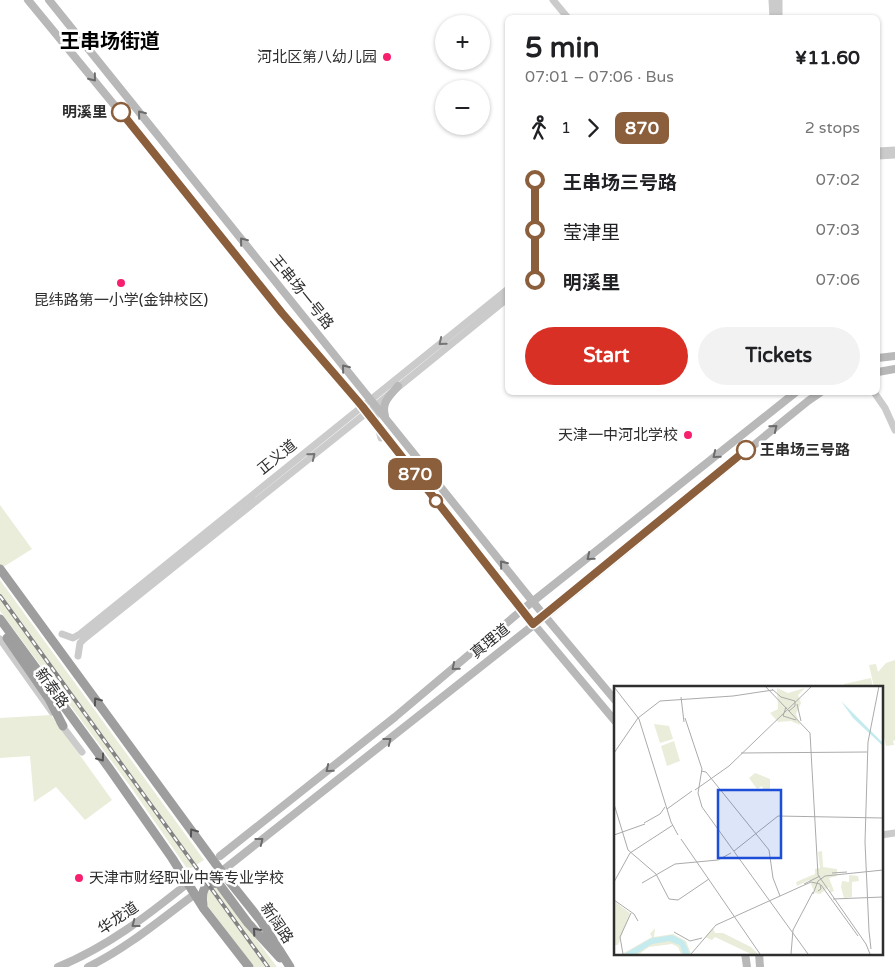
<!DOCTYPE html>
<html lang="en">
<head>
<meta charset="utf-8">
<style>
  body { margin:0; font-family:"Varela Round","Noto Sans SC",sans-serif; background:#f2f2f2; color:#202124; height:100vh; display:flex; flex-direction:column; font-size:19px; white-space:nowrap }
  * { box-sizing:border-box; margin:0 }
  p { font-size:16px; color:#757577 }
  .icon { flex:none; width:28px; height:28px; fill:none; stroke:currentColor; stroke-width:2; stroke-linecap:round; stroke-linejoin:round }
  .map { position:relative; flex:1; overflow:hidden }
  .details { position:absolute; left:505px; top:15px; width:375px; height:380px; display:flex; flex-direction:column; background:#fff; border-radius:8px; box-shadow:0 1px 4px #0004 }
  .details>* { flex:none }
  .badge { padding:0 10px; border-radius:8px; font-size:18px; line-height:32px }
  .fabs { position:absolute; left:435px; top:15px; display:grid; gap:10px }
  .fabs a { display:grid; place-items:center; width:55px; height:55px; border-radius:50%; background:#fff; box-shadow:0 1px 4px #0004; font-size:25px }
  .map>.badge { position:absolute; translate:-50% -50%; box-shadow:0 0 0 2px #fff }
  .legs { display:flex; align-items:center; gap:8px; height:55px; padding:0 20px; font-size:16px }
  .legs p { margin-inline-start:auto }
  .head { display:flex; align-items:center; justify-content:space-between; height:85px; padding:0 20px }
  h1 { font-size:28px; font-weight:800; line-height:38px }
  .cta { display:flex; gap:10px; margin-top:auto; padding:10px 20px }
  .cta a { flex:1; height:58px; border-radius:30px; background:#d93025; color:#fff; font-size:20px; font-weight:800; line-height:58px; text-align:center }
  .cta a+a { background:#f2f2f2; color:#202124 }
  ul { padding:0 20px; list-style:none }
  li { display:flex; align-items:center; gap:18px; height:50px; font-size:19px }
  li i { display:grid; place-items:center; width:8px; height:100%; margin:0 6px; background:currentColor }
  li i::after { content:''; width:12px; height:12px; margin:-6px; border:4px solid; border-radius:50%; background:#fff }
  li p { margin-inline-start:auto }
  li:first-child i { background:linear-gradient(#0000 50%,currentColor 0) }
  li:last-child i { background:linear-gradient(currentColor 50%,#0000 0) }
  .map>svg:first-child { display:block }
  .green { fill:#eaedda }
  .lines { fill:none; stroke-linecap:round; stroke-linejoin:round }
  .tertiary { stroke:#cbcbcb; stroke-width:7 }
  .secondary { stroke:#b8b8b8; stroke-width:8 }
  .trunk { stroke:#9e9e9e; stroke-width:9 }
  .rail-casing { stroke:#838383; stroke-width:4 }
  .rail { stroke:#fff; stroke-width:2; stroke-dasharray:5.5; stroke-linecap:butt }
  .oneway { stroke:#6c6c6c }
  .oneway2 { stroke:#757575 }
  .oneway3 { stroke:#555 }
  .line-1-casing { stroke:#fff; stroke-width:11 }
  .line-1 { stroke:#8b5e3c; stroke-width:8 }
  .poi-dot { fill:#f6206e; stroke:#fff; stroke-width:2 }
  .stop-1-dot { fill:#fff; stroke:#8b5e3c; stroke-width:2.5 }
  .labels { text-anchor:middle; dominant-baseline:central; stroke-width:5; stroke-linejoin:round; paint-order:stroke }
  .poi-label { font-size:15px; fill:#2e2e2e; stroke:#fff; text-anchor:end }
  .stop-label { font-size:15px; font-weight:bold; fill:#2e2e2e; stroke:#fff; text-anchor:end }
  .street-label { font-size:15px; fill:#2e2e2e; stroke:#fff }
  .district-label { font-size:20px; font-weight:bold; fill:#000; stroke:#fff }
  .inset-river { fill:none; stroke:#c5ebef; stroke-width:2.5 }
  .inset-road { fill:none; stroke:#ababab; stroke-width:1 }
  .view { fill:#1d4ed8; fill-opacity:0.15; stroke:#1d4ed8; stroke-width:2.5 }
  .inset-edge { fill:none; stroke:#2e2e2e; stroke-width:2.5 }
</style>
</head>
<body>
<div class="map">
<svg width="895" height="967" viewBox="0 0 895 967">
  <rect width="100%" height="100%" fill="#fff"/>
  <!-- green -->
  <path class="green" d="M0,505L32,549L0,569Z
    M0,580L204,860L188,870L130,786L0,611Z
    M895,660V741L893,740L894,745L886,746L881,724V687H874L869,665L876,664L878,672L886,663Z
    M871,678L873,687H844V684Z
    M51,715L112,800L85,820L56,787L34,802L30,756L0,758V718Z
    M213,888L218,889L222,893L277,967H254L207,905L205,894Z"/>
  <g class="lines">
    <!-- tertiary -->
    <path class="tertiary" d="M553,0L568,18
      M772,0L773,18
      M779,0V18
      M878,151L895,150
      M878,156L895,155
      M874,392L885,408L895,430
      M376,405L375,417L381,438
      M62,634L73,638L80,634L508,289
      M0,639L52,712
      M78,656L80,643L84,639L375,406L508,298
      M60,723L82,752
      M881,835L895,833"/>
    <!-- secondary -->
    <path class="secondary" d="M28,0L120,112L282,313L362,406L522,610L615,721
      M49,0L533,602L615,700
      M878,358L895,356
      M878,372L895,369
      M385,416C381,402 390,396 398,386
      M220,856L395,717L522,610L796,392
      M222,871L545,616L787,418L808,401L821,392
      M745,953L747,967
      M759,953L760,967
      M58,967C107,947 147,916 188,883
      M88,967C127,948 160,920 195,894"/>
    <!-- trunk -->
    <path class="trunk" d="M0,569L218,867L261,921L290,967
      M0,619L109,768L172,858L204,909L249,967
      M7,638L49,699L63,726
      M203,905C201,892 204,881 219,884L248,923L280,958"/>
    <!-- rail casing -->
    <g class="rail-casing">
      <path id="rail" d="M0,596L268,967"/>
    </g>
    <!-- rail -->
    <use href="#rail" class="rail"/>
  </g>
  <!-- one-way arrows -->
  <defs><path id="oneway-chevron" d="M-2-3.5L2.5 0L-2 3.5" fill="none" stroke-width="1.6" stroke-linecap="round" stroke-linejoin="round" transform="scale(1.25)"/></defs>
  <g class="oneway">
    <use href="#oneway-chevron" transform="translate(93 78) rotate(51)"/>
    <use href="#oneway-chevron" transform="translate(141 114) rotate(-129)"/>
    <use href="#oneway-chevron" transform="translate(243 241) rotate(-129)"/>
    <use href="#oneway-chevron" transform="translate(345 368) rotate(-129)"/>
    <use href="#oneway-chevron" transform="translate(774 428) rotate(-39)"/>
    <use href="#oneway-chevron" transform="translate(716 455) rotate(141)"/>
    <use href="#oneway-chevron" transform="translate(590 557) rotate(141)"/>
    <use href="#oneway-chevron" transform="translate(503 564) rotate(-129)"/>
    <use href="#oneway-chevron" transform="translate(455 667) rotate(140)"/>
    <use href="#oneway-chevron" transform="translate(388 741) rotate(-38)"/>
    <use href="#oneway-chevron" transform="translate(329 769) rotate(141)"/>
    <use href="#oneway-chevron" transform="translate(260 841) rotate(-38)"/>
    <use href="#oneway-chevron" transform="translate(135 924) rotate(143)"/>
  </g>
  <g class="oneway2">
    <use href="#oneway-chevron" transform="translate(442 342) rotate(141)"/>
    <use href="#oneway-chevron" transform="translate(312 456) rotate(-39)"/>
  </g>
  <g class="oneway3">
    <use href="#oneway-chevron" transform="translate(97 701) rotate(-126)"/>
    <use href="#oneway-chevron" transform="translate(101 758) rotate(54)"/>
    <use href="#oneway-chevron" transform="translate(193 832) rotate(-126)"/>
    <use href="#oneway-chevron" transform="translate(256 931) rotate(-131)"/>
  </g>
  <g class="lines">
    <!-- line-1 casing -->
    <g class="line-1-casing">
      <path id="line-1" d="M121,112L282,313L362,406L533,624L746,450"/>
    </g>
    <!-- line-1 -->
    <use href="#line-1" class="line-1"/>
  </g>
  <!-- markers -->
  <g class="poi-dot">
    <circle cx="387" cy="57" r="5"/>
    <circle cx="121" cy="283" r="5"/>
    <circle cx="688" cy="435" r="5"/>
    <circle cx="79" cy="878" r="5"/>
  </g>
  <g class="stop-1-dot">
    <circle cx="121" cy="112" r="9"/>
    <circle cx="746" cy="450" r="9"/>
    <circle cx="436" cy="501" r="6"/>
  </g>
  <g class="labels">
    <!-- poi labels -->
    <g class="poi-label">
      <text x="377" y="57">河北区第八幼儿园</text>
      <text x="121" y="300" text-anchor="middle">昆纬路第一小学(金钟校区)</text>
      <text x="678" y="435">天津一中河北学校</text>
      <text x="89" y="878" text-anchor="start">天津市财经职业中等专业学校</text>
    </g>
    <!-- stop labels -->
    <g class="stop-label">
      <text x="107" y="112">明溪里</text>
      <text x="760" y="450" text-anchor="start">王串场三号路</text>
    </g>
    <!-- street labels -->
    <g class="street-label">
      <text transform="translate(302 292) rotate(51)">王串场一号路</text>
      <text transform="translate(277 457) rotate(-39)">正义道</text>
      <text transform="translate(490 641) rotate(-39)">真理道</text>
      <text transform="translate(52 688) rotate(54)">新泰路</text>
      <text transform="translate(118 918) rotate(-34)">华龙道</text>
      <text transform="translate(277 923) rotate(56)">新阔路</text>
    </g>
    <!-- district labels -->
    <g class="district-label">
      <text x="110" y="42">王串场街道</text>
    </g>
  </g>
  <!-- overview -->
  <g transform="translate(614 686)">
    <rect width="269" height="269" fill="#fff"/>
    <path d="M163,2L174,7L191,2L184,9L187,17L182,28L186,39L177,35L164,36L156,27L164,23ZM40,38L55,40L59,53L46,57ZM60,55L66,75L53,80L47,60ZM141,87L156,93V104H149L148,100L143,103L135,92ZM208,165L209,181L223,183V190L215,192L220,205L216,207L215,201L206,208L201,207L195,194L183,200L182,196L201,188V183L206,182L204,166ZM235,189L244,190L245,195L238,196V211L230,212L227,201L228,195L235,196ZM0,215L16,227L4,259H0ZM41,242L40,251L59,248L72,255L77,268H67L64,261L58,258L35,261L25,268H8L38,251L36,248ZM99,242L101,247H109L137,261L144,268H137L101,251L98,254L91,251Z" fill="#eaedda"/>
    <path d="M227,15L269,57V60L239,32ZM58,249L70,255L76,268H69L66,259L55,255L38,258L22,268H10L36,253Z" fill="#c5ebef"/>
    <path class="inset-river" d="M61,254L71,261L72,268M18,268L39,253L62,252L35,257"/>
    <path class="inset-road" d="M151,0L196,47L204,189L252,258L256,268M0,1L25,33L57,136L64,149M158,3L167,11L181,15V20L175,25M67,11L70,36M183,18L187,35M172,21L169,30L182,34M71,32L88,83L84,107L88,121L194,268M0,67L24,32L46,15L119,10L159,4M127,67L253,66M87,85L92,86L155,164L159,192L166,210M81,104L115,80L198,0M0,118L14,164L42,188L55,213L64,214L95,193M53,123L78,105M30,137L46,128L51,121M0,149L31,138M67,153L146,268M120,165L164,130L269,132M218,187L233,186M0,196L16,167L59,139M28,197L61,178L104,174L117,167M190,198L206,190M207,199L244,250M199,208L204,195L211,190L269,184M219,213L269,211M0,214L20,228L24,235M255,245L251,156L254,56L265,0M255,245L257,263M60,246L76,255L88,252M9,268L6,251L17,227M77,268L102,239L197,196L206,198L207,203L204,205M177,268L179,244L199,206"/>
    <path class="view" d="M104,104H167V172H104Z"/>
    <rect width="269" height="269" class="inset-edge"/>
  </g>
</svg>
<div class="fabs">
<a>+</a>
<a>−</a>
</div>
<b class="badge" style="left:415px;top:474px;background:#8b5e3c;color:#fff">870</b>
<section class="details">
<div class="head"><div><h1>5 min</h1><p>07:01 – 07:06 · Bus</p></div><b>¥11.60</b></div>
<div class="legs"><svg class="icon" aria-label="walk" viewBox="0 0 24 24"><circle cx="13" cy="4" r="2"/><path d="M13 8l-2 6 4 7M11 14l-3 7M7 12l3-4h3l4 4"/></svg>1<svg class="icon" aria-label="forward" viewBox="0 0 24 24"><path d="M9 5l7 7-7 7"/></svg><b class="badge" style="background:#8b5e3c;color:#fff">870</b><p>2 stops</p></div>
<ul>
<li><i style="color:#8b5e3c"></i><b>王串场三号路</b><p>07:02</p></li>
<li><i style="color:#8b5e3c"></i><span>莹津里</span><p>07:03</p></li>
<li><i style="color:#8b5e3c"></i><b>明溪里</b><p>07:06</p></li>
</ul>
<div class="cta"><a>Start</a><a>Tickets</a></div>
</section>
</div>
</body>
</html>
